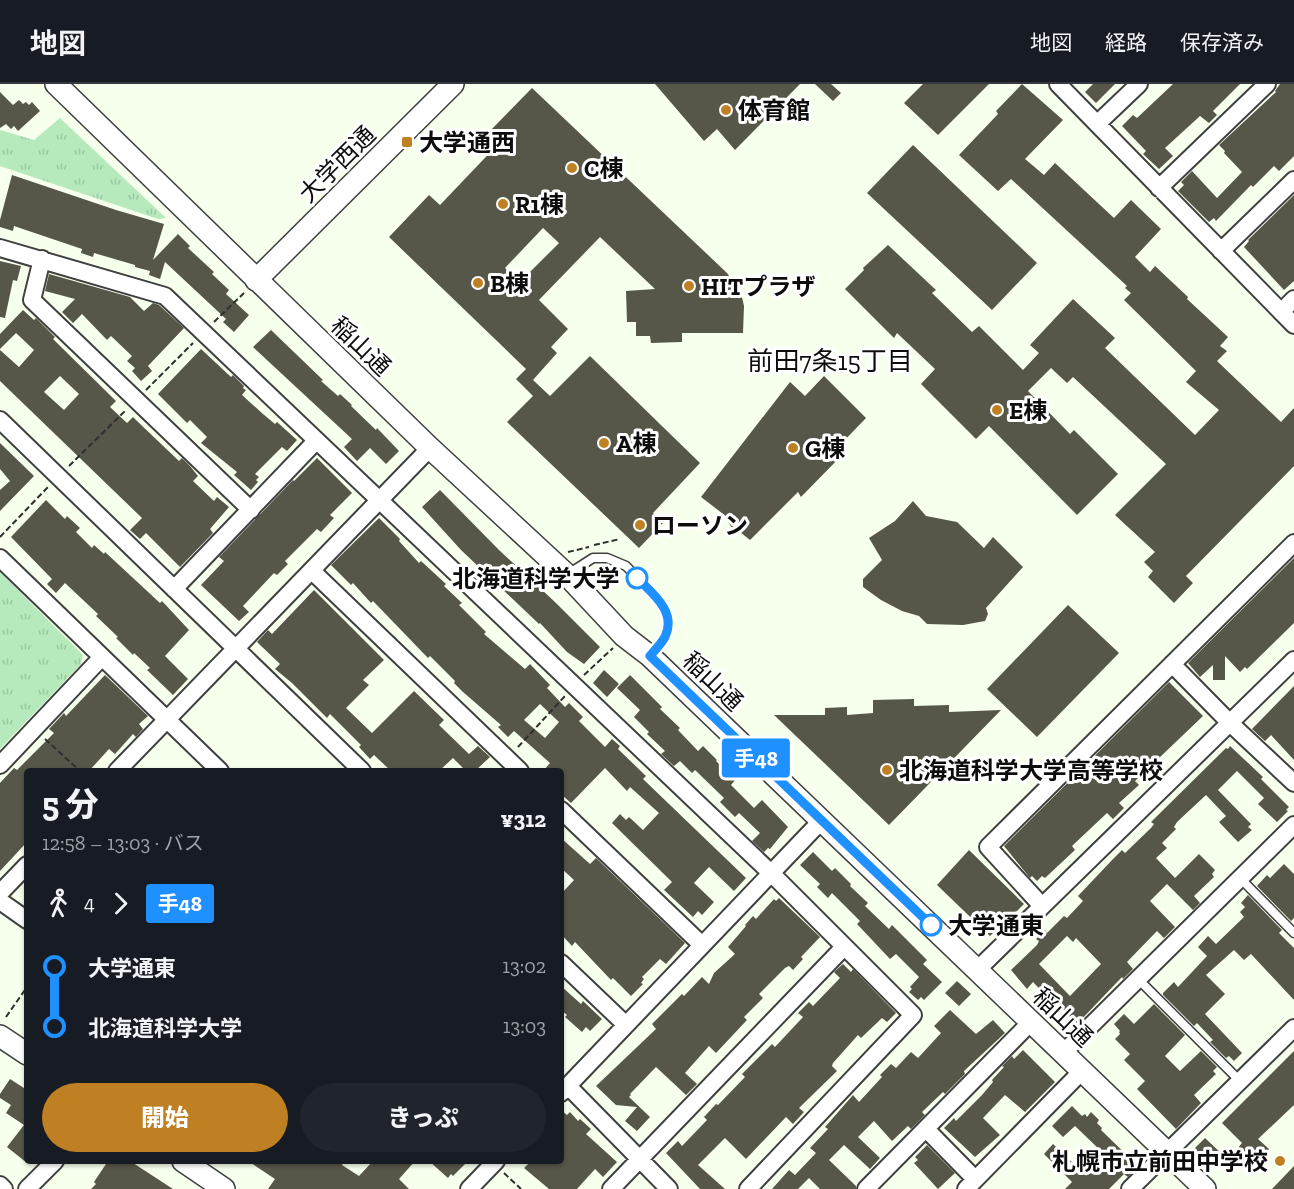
<!DOCTYPE html>
<html lang="ja">
<head>
<meta charset="utf-8">
<style>
  body { margin:0; font-family:"Zilla Slab","Noto Sans JP",serif; background:#20242c; color:#f1f3f6; height:100vh; display:flex; flex-direction:column; font-size:22px; white-space:nowrap }
  * { box-sizing:border-box; margin:0 }
  p { font-size:20px; color:#9ea1a6 }
  .icon { flex:none; width:33px; height:33px; fill:none; stroke:currentColor; stroke-width:2; stroke-linecap:round; stroke-linejoin:round }
  .map { position:relative; flex:1; overflow:hidden }
  .side { position:absolute; left:24px; top:684px; width:540px; height:396px; display:flex; flex-direction:column; background:#171b24; border-radius:6px; box-shadow:0 2px 4px #0004 }
  .side>* { flex:none }
  .badge { padding:0 12px; border-radius:4px; font-size:21px; line-height:39px }
  .map>.badge { position:absolute; translate:-50% -50%; box-shadow:0 0 0 3px #fff }
  .legs { display:flex; align-items:center; gap:9px; height:66px; padding:0 18px; font-size:20px }
  .legs p { margin-inline-start:auto }
  .summary { display:flex; align-items:center; justify-content:space-between; height:102px; padding:0 18px }
  h1 { font-size:33px; font-weight:800; line-height:45px }
  .cta { display:flex; gap:12px; margin-top:auto; padding:12px 18px }
  .cta a { flex:1; height:69px; border-radius:36px; background:#bf8023; color:#fff; font-size:24px; font-weight:800; line-height:69px; text-align:center }
  .cta a+a { background:#20242c; color:#f1f3f6 }
  ul { padding:0 18px; list-style:none }
  li { display:flex; align-items:center; gap:21px; height:60px; font-size:22px }
  li i { display:grid; place-items:center; width:9px; height:100%; margin:0 8px; background:currentColor }
  li i::after { content:''; width:15px; height:15px; margin:-8px; border:4px solid; border-radius:50%; background:#171b24 }
  li p { margin-inline-start:auto }
  li:first-child i { background:linear-gradient(#0000 50%,currentColor 0) }
  li:last-child i { background:linear-gradient(currentColor 50%,#0000 0) }
  header { display:flex; align-items:center; gap:36px; box-sizing:border-box; height:84px; padding:0 30px; background:#171b24; border-bottom:2px solid #363941 }
  header strong { font-size:28px }
  nav { display:flex; gap:33px; margin-inline-start:auto; font-size:21px }
  .map>svg:first-child { display:block }
  .park { fill:url(#park-tufts) }
  .building { fill:#565649; fill-rule:evenodd }
  .lines { fill:none; stroke-linecap:round; stroke-linejoin:round }
  .service-casing { stroke:#404040; stroke-width:11 }
  .minor-casing { stroke:#404040; stroke-width:20 }
  .tertiary-casing { stroke:#404040; stroke-width:24 }
  .path { stroke:#2f2f2f; stroke-width:2; stroke-dasharray:6 3; stroke-linecap:butt }
  .service { stroke:#fff; stroke-width:8 }
  .minor { stroke:#fff; stroke-width:16 }
  .tertiary { stroke:#fff; stroke-width:21 }
  .line-1-casing { stroke:#fff; stroke-width:14 }
  .line-1 { stroke:#1e90ff; stroke-width:9 }
  .poi-dot { fill:#bf8023; stroke:#fff; stroke-width:2 }
  .stop-1-dot { fill:#fff; stroke:#1e90ff; stroke-width:3 }
  .labels { text-anchor:middle; dominant-baseline:central; stroke-width:6; stroke-linejoin:round; paint-order:stroke }
  .poi-label { font-size:24px; font-weight:bold; fill:#0d0d0d; stroke:#fff; text-anchor:start }
  .street-label { font-size:24px; fill:#0d0d0d; stroke:#fff }
  .stop-label { font-size:24px; font-weight:bold; fill:#0d0d0d; stroke:#fff; text-anchor:end }
  .neighbourhood-label { font-size:26px; fill:#0d0d0d; stroke:#fff }
</style>
</head>
<body>
<header>
<strong>地図</strong>
<nav><a>地図</a><a>経路</a><a>保存済み</a></nav>
</header>
<div class="map">
<svg width="1294" height="1105" viewBox="0 0 1294 1105">
  <defs>
    <pattern id="park-tufts" width="24" height="20" patternUnits="userSpaceOnUse" patternTransform="scale(1.5)"><rect width="24" height="20" fill="#b6eabd"/><path d="M3 7l-1-3M5 7V3M7 7l1-3M15 17l-1-3M17 17v-4M19 17l1-3" fill="none" stroke="#9bc8a1"/></pattern>
  </defs>
  <rect width="100%" height="100%" fill="#f7ffed"/>
  <!-- park -->
  <path class="park" d="M60,34L166,134L158,135L0,82V46L34,56Z
    M0,488L83,571L81,580L0,665Z"/>
  <!-- building -->
  <path class="building" d="M655,0H800L735,66L717,45L704,57Z
    M815,0H831L841,9L833,17Z
    M923,0H989L938,51L904,19Z
    M1022,0L1063,36L1025,75L1044,91L1055,79L1114,134L1131,116L1161,145L1135,173L1150,188L1155,182L1188,213L1187,215L1228,253L1220,262L1227,267L1217,277L1281,338L1294,324V382L1186,492L1193,499L1174,519L1148,493L1153,487L1144,478L1155,468L1115,431L1166,380L1073,293L1067,299L1051,284L1028,307L1070,350L1074,346L1118,390L1077,431L989,342L976,355L921,300L935,285L897,249L894,254L845,205L864,186L863,184L888,161L936,206L932,209L972,248L979,242L1023,286L1039,269L1030,261L1073,215L1115,254L1105,264L1195,351L1219,326L1186,298L1196,287L1124,216L1131,209L1125,204L1127,202L1011,95L998,107L959,71L998,30L996,27Z
    M1093,0H1115L1096,19L1085,8Z
    M1173,0H1240L1213,27L1217,31L1209,39L1200,32L1165,64L1173,72L1159,85L1143,70L1146,67L1122,42L1133,31L1137,34Z
    M1280,0H1294V72L1279,87L1274,82L1253,103L1251,101L1216,137L1214,134L1209,138L1178,107L1184,101L1181,98L1192,87L1217,114L1242,88L1224,69L1225,67L1219,61L1276,8L1275,7Z
    M532,4L727,189L741,209L744,222L743,249H682V258L651,259L650,252H636V238H627L626,207L655,205L600,153L539,216L568,245L551,263L557,269L533,296L550,312L590,272L700,379L653,429L663,439L639,464L507,338L533,312L516,295L526,285L389,153L429,111L440,121L501,57L490,47ZM543,144L559,159L520,198L505,184Z
    M0,8L13,21L19,16L23,20L26,18L29,21L32,18L40,27L18,47L14,42L11,45L6,40L0,44Z
    M913,61L1037,179L992,226L867,109Z
    M12,91L116,126L164,140L153,176L178,150L190,162L188,164L214,188L212,190L229,206L226,210L249,231L234,248L223,238L226,235L165,178L160,195L149,191L150,187L135,183V181L94,169L93,173L81,169L82,165L14,142L13,147L0,143V136Z
    M1294,111V197L1284,206L1244,163L1249,157L1248,156Z
    M0,177L21,182L17,197L13,196L5,234L0,233Z
    M49,190L130,213L144,227L153,219L159,221L184,244L148,282L152,287L141,297L132,287L135,284L127,277L132,272L111,252L107,256L82,230L73,239L62,228L75,215L45,207Z
    M23,226L34,236L36,234L55,253L53,255L116,317L110,323L127,339L133,333L137,337L179,377L182,374L190,382L198,392L193,397L214,417L217,413L229,423L210,445L213,449L180,483L146,449L140,455L130,446L142,434L0,297V266L19,283L34,266L16,249L0,265V250ZM60,292L79,310L64,326L44,308Z
    M271,246L323,296L321,297L338,312L340,310L352,321L351,322L376,346L377,344L399,367L386,380L370,364L357,377L344,363L352,355L253,263Z
    M201,265L231,293L233,291L244,302L243,304L246,306L242,311L263,330L275,340L277,338L297,356L287,367L282,363L255,390L259,393L256,396L258,398L251,406L234,391L237,388L201,359L207,353L190,336L187,339L158,310Z
    M824,292L866,334L839,362L845,368L801,413L798,408L750,456L740,448L737,451L728,438L731,436L701,413L790,298L805,312Z
    M0,359L34,392L0,427V406L10,397L0,385Z
    M317,374L352,409L330,431L334,434L321,448L317,445L285,477L288,480L277,491L274,489L243,522L249,528L239,537L201,501L224,477L219,473L293,396L294,397Z
    M440,406L499,466L556,519L600,563L584,580L567,568L540,539L539,540L461,466L422,423Z
    M46,416L65,435L67,432L80,444L76,448L92,464L94,461L104,470L105,468L160,519L162,517L189,546L165,572L188,595L173,611L147,586L150,584L134,569L133,571L116,554L118,553L96,532L98,530L65,499L56,509L47,500L52,495L11,453Z
    M913,417L926,432L957,438L984,464L993,453L1023,483L986,524L988,530L985,537L963,541L927,540L919,532L902,527L881,516L863,503V495L882,476L869,454L895,437Z
    M379,434L400,455L399,457L419,479L421,477L446,500L444,502L462,519L459,521L486,548L484,550L525,585L530,580L550,601L547,604L565,623L569,619L583,633L579,637L605,663L612,655L620,662L618,665L646,692L643,695L746,794L734,807L709,783L694,799L714,818L702,831L698,827L693,833L664,806L672,798L612,739L620,730L626,736L629,733L643,746L659,729L630,703L627,707L605,684L571,719L561,710V687H543L550,679L514,647L508,653L498,643L501,641L463,608L454,599L455,597L430,572L428,574L373,517L371,519L353,499L351,501L331,481ZM540,620L559,638L545,654L524,636Z
    M1294,474V539L1247,585L1245,583L1240,588L1225,572V596H1213V581L1200,593L1188,579Z
    M314,506L384,576L363,596L369,601L346,624L372,649L414,607L444,636L439,641L469,670L478,662L490,673L475,687H466L453,674L439,687H391L374,671L370,675L359,663L361,661L330,630L327,634L292,599L275,585L280,580L257,558L268,546L272,550Z
    M1068,521L1119,569L1037,653L987,605Z
    M604,586L619,600L607,613L593,599Z
    M105,591L148,632L139,640L143,645L136,653L133,650L115,670L109,665L89,687H27V758L0,787V699L14,684L17,686L54,649L49,645L64,629L66,632Z
    M630,591L662,623L660,625L680,644L678,646L698,667L703,662L717,676L716,677L735,696L731,701L754,724L762,716L788,743L770,765L768,764L764,768L752,757L760,749L739,729L735,733L720,718L724,714L695,686L692,689L680,677L674,682L661,670L665,667L647,650L649,648L634,633L640,626L617,604Z
    M1169,598L1203,632L1135,697L1139,701L1119,719L1124,724L1113,735L1107,729L1072,762L1075,766L1045,794L1042,792L1037,797L1032,792L1030,794L1004,762Z
    M1294,602V676L1271,651L1265,657L1252,645Z
    M914,615V622L949,621V628L1001,626L889,741L774,631H825V624L847,623V631L873,629V616Z
    M1230,662L1263,693L1261,695L1289,723L1286,726L1288,727L1277,738L1258,720L1264,714L1237,687L1218,706L1251,740L1248,743L1252,746L1238,758L1219,738L1226,732L1206,711L1177,738L1174,743L1176,745L1162,759L1167,764L1156,774L1175,794L1199,770L1215,786L1212,790L1214,793L1194,812L1200,819L1193,826L1167,800L1150,817L1175,843L1164,854L1157,847L1127,878L1133,885L1123,895L1122,893L1077,940L1053,915L1051,917L1033,898L1027,905L1011,886L1037,861L1039,857L1036,855L1045,846L1047,849L1064,832L1067,834L1083,817L1078,812L1113,775L1122,766L1125,769L1151,744L1154,740L1151,738L1226,664L1228,665ZM1067,852L1073,858L1076,854L1101,880L1070,912L1039,880Z
    M561,754L590,780L596,774L685,859L666,880L660,875L642,893L644,895L641,899L643,900L631,912L613,894L611,896L575,858L572,862L561,850V810L574,796L561,784Z
    M969,766L1024,820L1010,834L1009,833L990,852L937,801Z
    M813,768L832,787L835,784L851,800L850,802L868,819L865,822L889,845L892,841L927,876L923,880L942,898L924,916L921,913L918,916L909,908L912,905L910,903L919,893L896,870L890,875L857,840L860,837L832,809L828,814L817,803L820,800L800,781Z
    M1284,780L1294,790V834L1291,837L1257,802L1267,791L1270,794Z
    M1248,811L1282,846L1279,849L1294,864V916L1251,870L1244,876L1234,866L1206,891L1225,910L1205,930L1242,969L1234,977L1229,972L1226,974L1210,958L1213,956L1197,939L1194,942L1163,911V909L1174,898L1178,903L1207,872L1198,863L1208,852L1216,860L1244,833L1240,828L1245,823L1241,819Z
    M779,814L820,853L801,873L803,875L793,886L789,882L785,884L759,910L763,914L744,933L747,936L716,969L709,962L685,989L697,1000L686,1011L656,983L630,1010L631,1011L629,1013L650,1033L637,1047L625,1037L637,1023L616,1021L596,1002L656,945L652,940L682,910L684,912L702,893L709,900L714,889L735,870L728,863L746,842L745,841L753,832L756,835L774,815L776,817Z
    M843,880L851,888L853,885L896,929L887,938L882,934L861,954L858,951L833,979L832,982L837,987L799,1024L804,1028L793,1040L786,1033L746,1075L725,1054L698,1081L725,1105H700L666,1069L678,1057L682,1062L707,1036L704,1033L716,1020L718,1021L745,993L742,990L772,960L775,963L803,933L798,929L809,918L813,922L840,894L834,888Z
    M957,897L971,910L959,922L945,909Z
    M561,902L581,920L583,917L602,935L590,947L586,943L582,948L565,933L567,931L561,926Z
    M1154,920L1185,951L1165,972L1180,987L1201,967L1217,983L1213,987L1216,990L1194,1011L1201,1019L1176,1045L1137,1005L1145,997L1124,976L1130,970L1115,955L1120,950L1119,948L1120,947L1114,940L1124,930L1134,940Z
    M950,926L976,950L993,936L1005,949L964,987L965,990L945,1010L943,1008L922,1028L925,1031L911,1045L908,1042L892,1057L874,1037L858,1053L880,1074L870,1085L844,1061L829,1076L856,1102V1105H820L809,1094L798,1105H772L789,1086L795,1091L816,1069L810,1064L828,1045L825,1043L853,1011L859,1018L882,993L880,991L891,980L896,984L911,968L918,974L941,949L934,942Z
    M1023,966L1055,998L1025,1028L1005,1011L983,1034L1000,1051L975,1073L944,1044L954,1034L956,1037L982,1011L993,998L992,996L1004,983L1002,982L1012,972L1014,975Z
    M1294,967V1021L1258,1055L1269,1065L1254,1081L1237,1065L1242,1059L1222,1039Z
    M10,995L27,1006V1079L7,1063L24,1041L6,1029L11,1021L0,1014V1010Z
    M1072,1022L1082,1032L1085,1030L1087,1033L1091,1028L1099,1036L1097,1039L1102,1044L1101,1046L1138,1082L1128,1093L1124,1090L1109,1105H1065L1072,1098L1044,1070L1053,1060L1080,1086L1100,1066L1075,1042L1063,1053L1052,1042Z
    M561,1026L567,1031L570,1028L578,1037L580,1035L591,1045L586,1050L617,1078L603,1093L595,1085L577,1105H549L524,1084L531,1077H561Z
    M1205,1054L1224,1072L1212,1084L1194,1065Z
    M927,1061L955,1089L938,1105L914,1079L918,1076L915,1073Z
    M108,1077H130L173,1105H91L96,1100L94,1098Z
    M248,1077H344L342,1081L359,1092L373,1077H415L399,1095L409,1105H268L275,1095Z
    M429,1077H468L453,1092L451,1090L448,1094Z
    M1294,1082V1105H1272Z"/>
  <g class="lines">
    <!-- service casing -->
    <g class="service-casing">
      <path id="service" d="M568,490L593,474H607L626,482L663,520L669,539L664,553L651,572
        M1240,794L1294,849
        M1138,895L1240,997"/>
    </g>
    <!-- minor casing -->
    <g class="minor-casing">
      <path id="minor" d="M1058,0L1294,241
        M1097,40L1139,0
        M1159,104L1267,0
        M0,164L165,212L771,789L913,931L748,1105
        M1221,167L1294,96
        M42,175L32,216L251,426
        M1281,228L1294,215
        M0,336L362,687
        M0,474L220,687
        M312,487L520,687
        M174,505L316,357
        M1172,580L1230,639L1294,699
        M0,681L102,573
        M117,687C221,579 325,471 430,364
        M561,726L702,861
        M0,809L27,781
        M0,817L27,836
        M1042,822L988,763L1294,459
        M561,879L626,941
        M977,886L1294,576
        M1063,969L1294,741
        M568,1002L669,1105
        M561,1009L822,736
        M926,1045L975,1095
        M0,1101L4,1105
        M27,1105L55,1077
        M469,1105L496,1077
        M611,1105L844,863
        M866,1105L1031,938
        M966,1105L1082,987
        M1130,1105L1294,944"/>
    </g>
    <!-- tertiary casing -->
    <g class="tertiary-casing">
      <path id="tertiary" d="M56,0L430,364L567,491L624,552L650,572L1205,1105
        M256,196L453,0
        M0,952L27,970
        M183,1077L224,1105"/>
    </g>
    <!-- path -->
    <path class="path" d="M214,238L244,209
      M146,306L193,259
      M69,382L125,327
      M0,453L48,403
      M594,461L620,455
      M568,468L589,463
      M584,591L613,564
      M45,655L80,687
      M518,663L565,612
      M6,933L27,903
      M504,1089L521,1105"/>
    <!-- service -->
    <use href="#service" class="service"/>
    <!-- minor -->
    <use href="#minor" class="minor"/>
    <!-- tertiary -->
    <use href="#tertiary" class="tertiary"/>
  </g>
  <g class="lines">
    <!-- line-1 casing -->
    <g class="line-1-casing">
      <path id="line-1" d="M637,494C653,510 677,528 665,553C661,560 655,566 650,572L931,841"/>
    </g>
    <!-- line-1 -->
    <use href="#line-1" class="line-1"/>
  </g>
  <!-- markers -->
  <g class="poi-dot">
    <circle cx="726" cy="26" r="6"/>
    <rect x="401" y="52" width="12" height="12" rx="3"/>
    <circle cx="572" cy="84" r="6"/>
    <circle cx="503" cy="120" r="6"/>
    <circle cx="478" cy="199" r="6"/>
    <circle cx="689" cy="202" r="6"/>
    <circle cx="997" cy="326" r="6"/>
    <circle cx="604" cy="359" r="6"/>
    <circle cx="793" cy="364" r="6"/>
    <circle cx="640" cy="441" r="6"/>
    <circle cx="887" cy="686" r="6"/>
    <circle cx="1280" cy="1077" r="6"/>
  </g>
  <g class="stop-1-dot">
    <circle cx="637" cy="494" r="10"/>
    <circle cx="931" cy="841" r="10"/>
  </g>
  <g class="labels">
    <!-- poi labels -->
    <g class="poi-label">
      <text x="738" y="26">体育館</text>
      <text x="419" y="58">大学通西</text>
      <text x="584" y="84">C棟</text>
      <text x="515" y="120">R1棟</text>
      <text x="490" y="199">B棟</text>
      <text x="701" y="202">HITプラザ</text>
      <text x="1009" y="326">E棟</text>
      <text x="616" y="359">A棟</text>
      <text x="805" y="364">G棟</text>
      <text x="652" y="441">ローソン</text>
      <text x="899" y="686">北海道科学大学高等学校</text>
      <text x="1268" y="1077" text-anchor="end">札幌市立前田中学校</text>
    </g>
    <!-- street labels -->
    <g class="street-label">
      <text transform="translate(337 80) rotate(-45)">大学西通</text>
      <text transform="translate(361 262) rotate(44)">稲山通</text>
      <text transform="translate(713 597) rotate(44)">稲山通</text>
      <text transform="translate(1063 933) rotate(44)">稲山通</text>
    </g>
    <!-- stop labels -->
    <g class="stop-label">
      <text x="620" y="494">北海道科学大学</text>
      <text x="948" y="841" text-anchor="start">大学通東</text>
    </g>
    <!-- neighbourhood labels -->
    <g class="neighbourhood-label">
      <text x="830" y="277">前田7条15丁目</text>
    </g>
  </g>
</svg>
<b class="badge" style="left:756px;top:674px;background:#1e90ff;color:#fff">手48</b>
<section class="side">
<div class="summary"><div><h1>5 分</h1><p>12:58 – 13:03 · バス</p></div><b>¥312</b></div>
<div class="legs"><svg class="icon" aria-label="walk" viewBox="0 0 24 24"><circle cx="13" cy="4" r="2"/><path d="M13 8l-2 6 4 7M11 14l-3 7M7 12l3-4h3l4 4"/></svg>4<svg class="icon" aria-label="forward" viewBox="0 0 24 24"><path d="M9 5l7 7-7 7"/></svg><b class="badge" style="background:#1e90ff;color:#fff">手48</b></div>
<ul>
<li><i style="color:#1e90ff"></i><b>大学通東</b><p>13:02</p></li>
<li><i style="color:#1e90ff"></i><b>北海道科学大学</b><p>13:03</p></li>
</ul>
<div class="cta"><a>開始</a><a>きっぷ</a></div>
</section>
</div>
</body>
</html>
